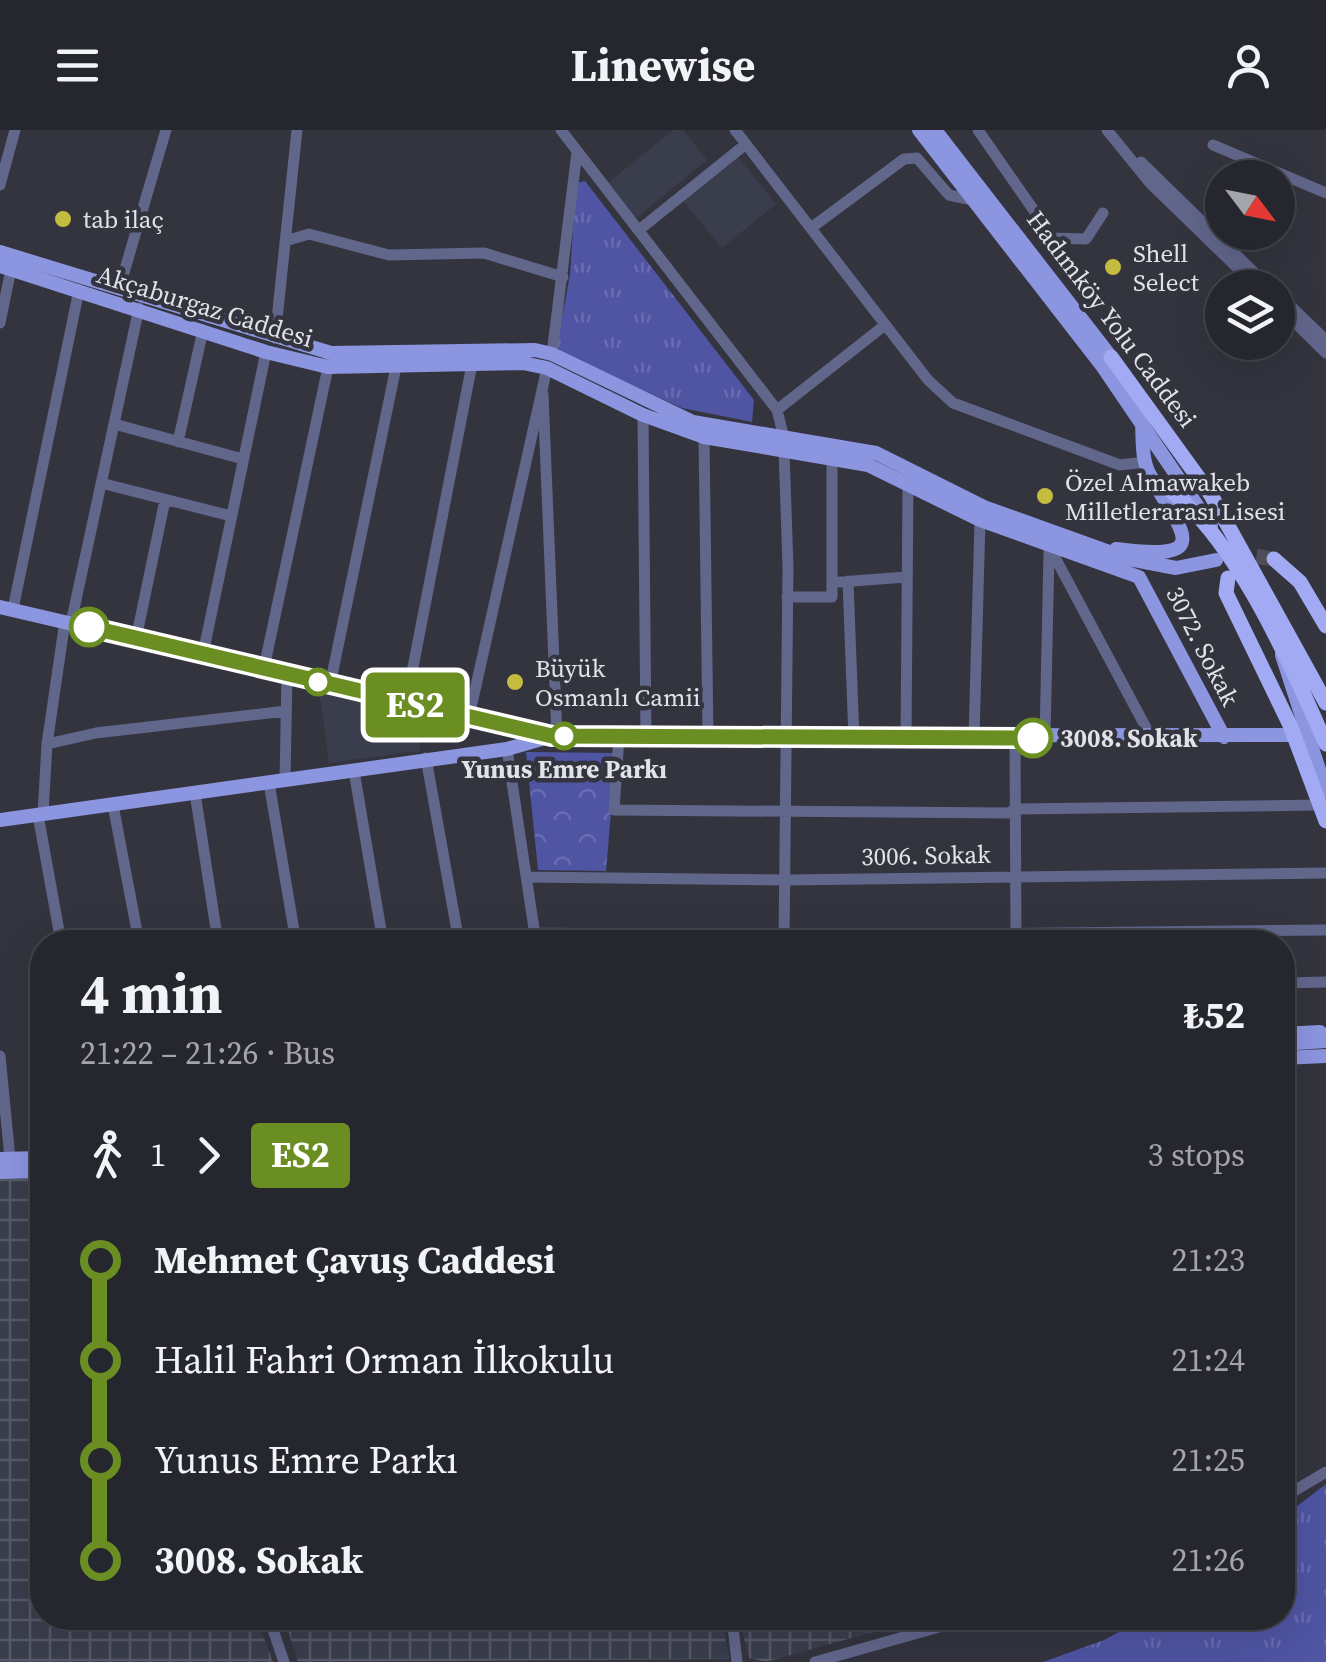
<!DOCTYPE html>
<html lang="en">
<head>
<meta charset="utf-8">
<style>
  body { margin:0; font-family:"Source Serif 4",serif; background:#2e2f36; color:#f1f3f6; height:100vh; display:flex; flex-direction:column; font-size:38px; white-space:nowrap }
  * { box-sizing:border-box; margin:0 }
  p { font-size:32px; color:#a4a5aa }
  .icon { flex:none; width:55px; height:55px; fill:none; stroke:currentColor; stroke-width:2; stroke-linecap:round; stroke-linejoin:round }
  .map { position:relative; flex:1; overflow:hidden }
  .side { position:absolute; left:30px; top:800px; width:1265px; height:700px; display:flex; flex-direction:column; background:#26272e; border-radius:40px; box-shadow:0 10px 40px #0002,0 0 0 2px #42444a }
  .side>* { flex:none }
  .badge { padding:0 20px; border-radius:8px; font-size:35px; line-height:65px }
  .needle { width:65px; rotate:122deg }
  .buttons { position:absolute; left:1205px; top:30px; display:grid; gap:20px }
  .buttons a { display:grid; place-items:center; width:90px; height:90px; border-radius:50%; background:#26272e; box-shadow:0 10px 40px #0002,0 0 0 2px #42444a; font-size:50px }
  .map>.badge { position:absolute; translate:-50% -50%; box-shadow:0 0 0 5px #fff }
  .legs { display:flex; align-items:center; gap:15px; height:110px; padding:0 50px; font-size:32px }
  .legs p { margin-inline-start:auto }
  .summary { display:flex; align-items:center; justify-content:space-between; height:170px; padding:0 50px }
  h1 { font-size:55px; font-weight:700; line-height:75px }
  ul { padding:0 50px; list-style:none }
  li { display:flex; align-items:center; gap:35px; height:100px; font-size:38px }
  li i { display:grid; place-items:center; width:15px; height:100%; margin:0 12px; background:currentColor }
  li i::after { content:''; width:25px; height:25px; margin:-12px; border:8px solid; border-radius:50%; background:#26272e }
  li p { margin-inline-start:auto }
  li:first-child i { background:linear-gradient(#0000 50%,currentColor 0) }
  li:last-child i { background:linear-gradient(currentColor 50%,#0000 0) }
  header { display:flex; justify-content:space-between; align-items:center; height:130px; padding:0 50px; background:#26272e; font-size:45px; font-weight:700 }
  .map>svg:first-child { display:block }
  .built { fill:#3a3d4c }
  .industrial { fill:url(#industrial-grid) }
  .grass { fill:url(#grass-tufts) }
  .park { fill:url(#park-crowns) }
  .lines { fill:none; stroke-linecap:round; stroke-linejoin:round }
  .highway-tunnel { stroke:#4d4e58; stroke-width:15; stroke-dasharray:15 8; stroke-linecap:butt }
  .minor { stroke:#61668b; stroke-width:11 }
  .major { stroke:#8c95e0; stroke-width:14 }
  .highway { stroke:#a1aaf2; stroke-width:15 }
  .line-1-casing { stroke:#fff; stroke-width:22 }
  .line-1 { stroke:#6b8e23; stroke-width:15 }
  .poi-dot { fill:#c4bc3e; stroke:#33343e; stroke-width:4 }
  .stop-1-dot { fill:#fff; stroke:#6b8e23; stroke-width:5 }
  .labels { text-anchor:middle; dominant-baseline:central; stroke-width:9; stroke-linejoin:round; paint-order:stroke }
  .poi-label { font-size:25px; fill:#e2e3e9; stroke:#33343e; text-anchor:start }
  .street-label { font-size:25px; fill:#e2e3e9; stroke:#33343e }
  .stop-label { font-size:25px; font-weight:bold; fill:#e2e3e9; stroke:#33343e; text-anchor:start }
</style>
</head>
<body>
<header><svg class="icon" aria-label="menu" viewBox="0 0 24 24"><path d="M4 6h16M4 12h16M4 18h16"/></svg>Linewise<svg class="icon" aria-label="person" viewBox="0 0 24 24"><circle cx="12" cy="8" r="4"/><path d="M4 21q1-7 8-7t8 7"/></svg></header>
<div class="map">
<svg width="1326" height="1532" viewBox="0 0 1326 1532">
  <defs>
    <pattern id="industrial-grid" width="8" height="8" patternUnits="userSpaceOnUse" patternTransform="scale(2.5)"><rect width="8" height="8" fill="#3a3d4c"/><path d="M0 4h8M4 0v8" fill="none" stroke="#565966"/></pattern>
    <pattern id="grass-tufts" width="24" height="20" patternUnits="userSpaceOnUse" patternTransform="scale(2.5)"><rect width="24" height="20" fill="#4f54a3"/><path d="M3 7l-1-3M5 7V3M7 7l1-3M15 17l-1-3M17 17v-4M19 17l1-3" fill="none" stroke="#686cb0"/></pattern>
    <pattern id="park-crowns" width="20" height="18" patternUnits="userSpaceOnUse" patternTransform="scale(2.5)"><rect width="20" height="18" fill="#4f54a3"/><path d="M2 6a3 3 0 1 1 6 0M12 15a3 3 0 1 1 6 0" fill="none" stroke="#686cb0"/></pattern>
  </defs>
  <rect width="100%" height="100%" fill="#33343e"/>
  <!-- built -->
  <path class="built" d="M673,0H683L707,30L636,88L608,53Z
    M736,24L776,74L722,118L682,70Z
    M319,559L418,585L420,621L329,633Z"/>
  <!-- industrial -->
  <path class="industrial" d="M42,1046V1488H257L273,1532H0V1048Z
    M284,1488H722L729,1529L298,1532Z
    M739,1488H923L766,1532L749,1528Z"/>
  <!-- grass -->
  <path class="grass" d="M585,51L754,270L752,292L682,278L560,222L557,215L570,145L576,53Z
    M1326,1354V1532H1043L1104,1510L1145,1488H1282L1283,1387Z"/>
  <!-- park -->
  <path class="park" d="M526,622L616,623L606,741L538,740Z"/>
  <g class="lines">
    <!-- highway-tunnel -->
    <path class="highway-tunnel" d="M1237,437L1253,426L1274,429"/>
    <!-- minor -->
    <path class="minor" d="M561,0L777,280L784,308
      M735,0L928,250L953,273L1120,335L1146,332
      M978,0L1053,108L1086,109L1103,83
      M1107,0L1150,53L1258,158
      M1213,15L1326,63
      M1141,32L1270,158
      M0,55L15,0
      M811,98L904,29L917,28L949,65L973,70
      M639,100L746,14
      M285,111L309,104L389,125L484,123L563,147
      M120,156L166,0
      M1278,164L1326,210
      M1278,176L1326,223
      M0,193L11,139
      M275,208L297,0
      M552,224L577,22
      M543,264L557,606
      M777,280L885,195
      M643,285L646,607
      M114,294L243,329
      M704,307L708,608
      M178,312L203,200
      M101,353L231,386
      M1050,418L1151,607
      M848,451L854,609
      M840,452L906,447
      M787,467H832V328
      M13,479L79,160
      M71,493L139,178
      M136,509L165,370
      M203,524L266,222
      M264,538L331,223
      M330,555L396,237
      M406,573L472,234
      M469,587L547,238
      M619,607L614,680L1009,683L1015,679L1320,675
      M974,608L980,390
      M1015,608L1016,812
      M1045,608L1049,422
      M906,609L908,353
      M47,614L96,603L286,581
      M507,619L536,812
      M426,628L459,812
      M354,641L383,812
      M285,651L287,544
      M269,653L296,812
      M195,663L218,812
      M113,675L139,812
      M43,684L47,614L65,491
      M38,685L61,812
      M526,747L786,750L1326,743
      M534,803L784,806L1326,800
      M784,811L788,437L784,320
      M1282,853L1326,852
      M0,926L10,1028
      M1282,1368L1326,1342
      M269,1488L284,1532
      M732,1488L737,1532
      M815,1532L971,1488"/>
    <!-- major -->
    <path class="major" d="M919,0L1103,237L1211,396
      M935,0L1111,227
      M0,122L331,223L535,220L552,224L693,292L876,323L984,377L1129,429L1176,438L1216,430
      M0,136L266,222L328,237L523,233L547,238L643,285L704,307L868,335L980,390L1139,447L1224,607
      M1116,419C1217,432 1181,402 1150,345C1141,330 1143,307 1142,291
      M0,477L551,606
      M1282,525L1326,661
      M0,690L507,619L552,606L1294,605
      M1282,904L1320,902
      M1282,914L1326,911
      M1282,928L1326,926
      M0,1029L42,1028
      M0,1042L42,1041"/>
    <!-- highway -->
    <path class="highway" d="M1111,227L1211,365L1326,573
      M1156,352C1228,389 1293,539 1326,614
      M1274,429L1300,452L1326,496
      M1228,448L1226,463L1290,595L1326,691"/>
  </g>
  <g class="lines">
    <!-- line-1 casing -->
    <g class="line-1-casing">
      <path id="line-1" d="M89,497L552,606L1033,608"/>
    </g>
    <!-- line-1 -->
    <use href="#line-1" class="line-1"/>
  </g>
  <!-- markers -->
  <g class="poi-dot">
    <circle cx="63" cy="89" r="10"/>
    <circle cx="1113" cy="137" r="10"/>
    <circle cx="1045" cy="366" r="10"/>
    <circle cx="515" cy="552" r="10"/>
  </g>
  <g class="stop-1-dot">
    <circle cx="89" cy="497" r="18"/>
    <circle cx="318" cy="552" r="12"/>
    <circle cx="564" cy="606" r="12"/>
    <circle cx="1033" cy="608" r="18"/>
  </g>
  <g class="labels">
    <!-- poi labels -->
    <g class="poi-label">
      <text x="83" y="89">tab ilaç</text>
      <text x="1133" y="123">Shell<tspan x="1133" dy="29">Select</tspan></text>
      <text x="1065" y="352">Özel Almawakeb<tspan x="1065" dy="29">Milletlerarası Lisesi</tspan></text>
      <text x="535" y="538">Büyük<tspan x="535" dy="29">Osmanlı Camii</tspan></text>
    </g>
    <!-- street labels -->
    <g class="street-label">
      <text transform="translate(205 176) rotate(17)">Akçaburgaz Caddesi</text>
      <text transform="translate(1112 189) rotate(53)">Hadımköy Yolu Caddesi</text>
      <text transform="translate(1203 516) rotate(63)">3072. Sokak</text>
      <text transform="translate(926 725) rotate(-1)">3006. Sokak</text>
    </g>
    <!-- stop labels -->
    <g class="stop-label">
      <text x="1060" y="608">3008. Sokak</text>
      <text x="564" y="639" text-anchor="middle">Yunus Emre Parkı</text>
    </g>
  </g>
</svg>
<div class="buttons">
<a><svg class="needle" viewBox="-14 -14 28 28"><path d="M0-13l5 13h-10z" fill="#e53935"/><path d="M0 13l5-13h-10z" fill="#a4a5aa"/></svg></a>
<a><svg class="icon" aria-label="layers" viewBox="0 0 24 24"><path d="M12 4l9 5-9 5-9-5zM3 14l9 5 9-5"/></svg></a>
</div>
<b class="badge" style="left:415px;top:575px;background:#6b8e23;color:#fff">ES2</b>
<section class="side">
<div class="summary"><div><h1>4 min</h1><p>21:22 – 21:26 · Bus</p></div><b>₺52</b></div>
<div class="legs"><svg class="icon" aria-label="walk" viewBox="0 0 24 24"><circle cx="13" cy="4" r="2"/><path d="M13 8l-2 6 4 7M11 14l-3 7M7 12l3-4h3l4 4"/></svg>1<svg class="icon" aria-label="forward" viewBox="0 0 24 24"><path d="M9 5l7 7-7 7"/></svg><b class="badge" style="background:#6b8e23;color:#fff">ES2</b><p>3 stops</p></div>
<ul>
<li><i style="color:#6b8e23"></i><b>Mehmet Çavuş Caddesi</b><p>21:23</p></li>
<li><i style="color:#6b8e23"></i><span>Halil Fahri Orman İlkokulu</span><p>21:24</p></li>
<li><i style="color:#6b8e23"></i><span>Yunus Emre Parkı</span><p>21:25</p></li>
<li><i style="color:#6b8e23"></i><b>3008. Sokak</b><p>21:26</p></li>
</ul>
</section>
</div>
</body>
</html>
